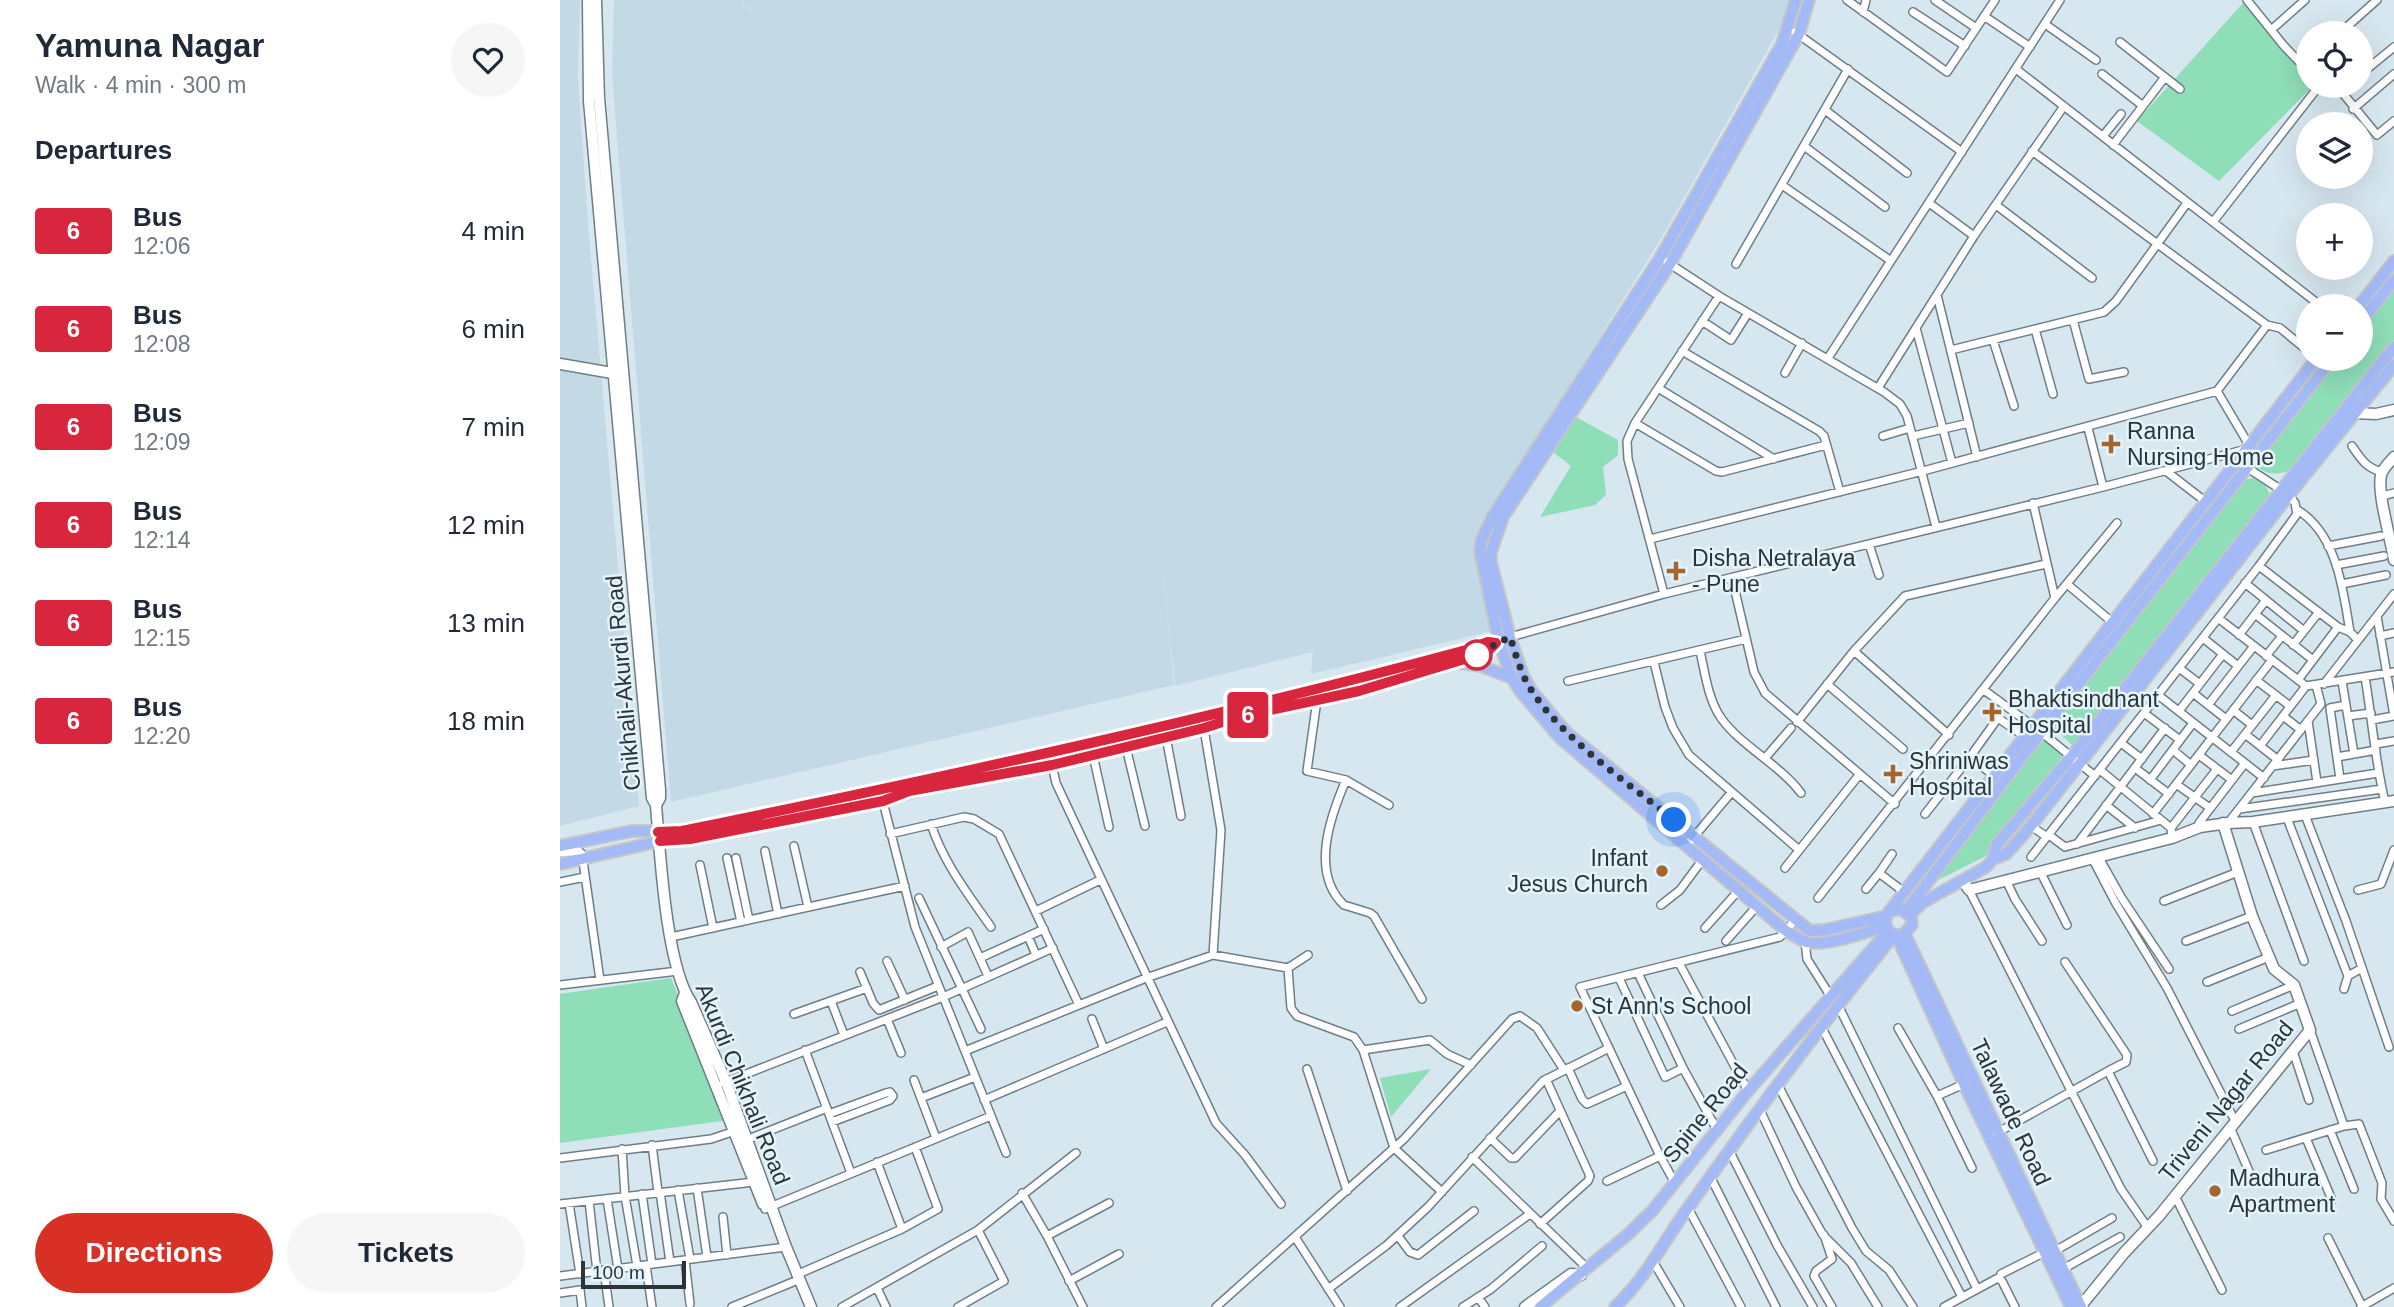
<!DOCTYPE html>
<html lang="en">
<head>
<meta charset="utf-8">
<style>
  body { margin:0; font-family:Arial,sans-serif; background:#f6f6f7; color:#1f2937; height:100vh; display:flex; flex-direction:column; font-size:26px; white-space:nowrap }
  * { box-sizing:border-box; margin:0 }
  p { font-size:23px; color:#747a83 }
  .icon { flex:none; width:38px; height:38px; fill:none; stroke:currentColor; stroke-width:2; stroke-linecap:round; stroke-linejoin:round }
  .map { position:relative; flex:1; overflow:hidden }
  .side { display:flex; flex-direction:column; background:#fff; width:560px }
  .side>* { flex:none }
  .badge { padding:0 14px; border-radius:5px; font-size:24px; line-height:46px }
  .buttons { position:absolute; left:1736px; top:21px; display:grid; gap:14px }
  .buttons a { display:grid; place-items:center; width:77px; height:77px; border-radius:50%; background:#fff; box-shadow:0 7px 28px #0002; font-size:35px }
  .scale { position:absolute; left:21px; bottom:18px; width:105px; box-sizing:border-box; padding-left:7px; border:4px solid #2d3437; border-top:0; font-size:19px; line-height:24px; white-space:nowrap; color:#2d3437; -webkit-text-stroke:5px #e4f4fd; paint-order:stroke }
  .you { position:absolute; width:35px; height:35px; margin:-18px; border:5px solid #fff; border-radius:50%; background:#1a73e8; box-shadow:0 0 0 10px #1a73e833 }
  .map>.badge { position:absolute; translate:-50% -50%; box-shadow:0 0 0 4px #fff }
  h2 { padding:0 35px; font-size:26px; line-height:63px }
  .round { display:grid; place-items:center; flex:none; width:74px; height:74px; border-radius:37px; background:#f6f6f7 }
  .headline { display:flex; align-items:center; justify-content:space-between; height:119px; padding:0 35px }
  h1 { font-size:33px; font-weight:600; line-height:52px }
  .button { display:flex; gap:14px; margin-top:auto; padding:14px 35px }
  .button a { flex:1; height:80px; border-radius:42px; background:#d93025; color:#fff; font-size:28px; font-weight:600; line-height:80px; text-align:center }
  .button a+a { background:#f6f6f7; color:#1f2937 }
  ul { padding:0; list-style:none }
  li { display:flex; align-items:center; gap:21px; height:98px; padding:0 35px }
  li div { flex:1 }
  li b { display:block; font-size:26px }
  li em { font-style:normal }
  li .badge { min-width:77px; font-weight:700; text-align:center }
  main { display:flex; flex:1; min-height:0 }
  .map>svg:first-child { display:block }
  .built { fill:#c3d9e6 }
  .green { fill:#8edeb8 }
  .lines { fill:none; stroke-linecap:round; stroke-linejoin:round }
  .street-casing { stroke:#6f7e86; stroke-width:10 }
  .secondary-casing { stroke:#6f7e86; stroke-width:13 }
  .primary-casing { stroke:#c4c6c7; stroke-width:14 }
  .street { stroke:#fff; stroke-width:7 }
  .secondary { stroke:#fff; stroke-width:10 }
  .primary { stroke:#a4baf7; stroke-width:10 }
  .line-casing { stroke:#fff; stroke-width:16 }
  .line { stroke:#d7263d; stroke-width:10 }
  .walk { stroke:#2d3437; stroke-width:7; stroke-dasharray:0 12.6 }
  .poi-dot { fill:#a5662e; stroke:#e4f4fd; stroke-width:2.5 }
  .stop-dot { fill:#fff; stroke:#d7263d; stroke-width:3.5 }
  .labels { text-anchor:middle; dominant-baseline:central; stroke-width:5; stroke-linejoin:round; paint-order:stroke }
  .poi-label { font-size:23px; fill:#2d3437; stroke:#e4f4fd; text-anchor:start }
  .street-label { font-size:23px; fill:#2d3437; stroke:#e4f4fd }
</style>
</head>
<body>
<main>
<section class="side">
<div class="headline"><div><h1>Yamuna Nagar</h1><p>Walk · 4 min · 300 m</p></div><a class="round"><svg class="icon" aria-label="heart" viewBox="0 0 24 24"><path d="M12 20l-8-8c-3-5 5-10 8-4 3-6 11-1 8 4z"/></svg></a></div>
<h2>Departures</h2>
<ul>
<li><span class="badge" style="background:#d7263d;color:#fff">6</span><div><b>Bus</b><p>12:06</p></div><em>4 min</em></li>
<li><span class="badge" style="background:#d7263d;color:#fff">6</span><div><b>Bus</b><p>12:08</p></div><em>6 min</em></li>
<li><span class="badge" style="background:#d7263d;color:#fff">6</span><div><b>Bus</b><p>12:09</p></div><em>7 min</em></li>
<li><span class="badge" style="background:#d7263d;color:#fff">6</span><div><b>Bus</b><p>12:14</p></div><em>12 min</em></li>
<li><span class="badge" style="background:#d7263d;color:#fff">6</span><div><b>Bus</b><p>12:15</p></div><em>13 min</em></li>
<li><span class="badge" style="background:#d7263d;color:#fff">6</span><div><b>Bus</b><p>12:20</p></div><em>18 min</em></li>
</ul>
<div class="button"><a>Directions</a><a>Tickets</a></div>
</section>
<div class="map">
<svg width="1834" height="1307" viewBox="0 0 1834 1307">
  <rect width="100%" height="100%" fill="#d7e7f0"/>
  <!-- built -->
  <path class="built" d="M0,0H20L18,79L28,224L79,806L0,826Z
    M54,0H182L202,23L183,0H1230L1221,26L1102,237L925,521L918,544L937,630L751,674L753,652L615,686L601,554L614,685L111,802L52,75Z"/>
  <!-- green -->
  <path class="green" d="M1683,3L1748,79V86H1753L1659,181L1577,121Z
    M1834,286V343L1730,471C1715,475 1706,475 1694,464L1777,359H1801V328Z
    M1016,417L1058,440V455L1043,467L1046,495L1035,505L980,517L1011,466L993,452Z
    M1693,478L1705,485L1710,494L1513,746L1492,726L1681,481Z
    M1481,738L1506,757L1428,855L1378,880L1373,879Z
    M111,978L169,1120L0,1143V994Z
    M871,1069L831,1117L820,1078Z"/>
  <g class="lines">
    <!-- street casing -->
    <g class="street-casing">
      <path id="street" d="M1287,0L1387,72L1435,0
        M1375,0L1416,28
        M1687,0L1724,46L1748,71
        M1303,12L1306,0
        M1353,12L1405,46
        M1424,16L1470,47
        M1485,24L1536,60
        M1711,30L1745,0
        M1235,32L1402,152
        M1780,33L1817,0
        M1560,42L1620,89
        M1456,69L1761,306
        M1542,74L1583,106
        M1801,74L1834,47
        M1762,86C1770,94 1778,93 1787,86
        M1781,91L1817,135L1834,121
        M1793,109L1834,74
        M1265,110L1347,173
        M1543,136L1561,114
        M1553,145L1605,77
        M1244,146L1325,207
        M1472,151L1707,325L1720,328L1748,351
        M1222,185L1331,261
        M1369,203L1414,236
        M1436,205L1532,278
        M1653,222L1759,86
        M1107,262L1159,296L1324,392L1340,404L1347,416L1376,527
        M1176,264L1288,69
        M1377,295L1417,457
        M1513,320L1529,379L1564,372
        M1142,321L1171,340L1188,313
        M1356,328L1392,463
        M1475,329L1493,394
        M1433,340L1454,406
        M1391,350L1544,312L1556,301L1627,203
        M1122,351L1259,431L1264,436L1280,492
        M1268,358L1500,0
        M1225,373L1242,343
        M1098,388L1214,459
        M1318,388L1414,236L1504,106
        M1657,391L1689,445
        M1075,423L1156,471L1162,472L1266,445
        M1528,428L1543,487
        M1323,436L1350,428
        M1353,436L1409,423
        M1792,446C1801,459 1806,468 1822,472
        M1606,471L1646,502
        M1822,496L1834,493
        M1473,503L1495,598
        M1736,509C1777,533 1783,589 1790,632
        M1090,539L1363,471L1657,391L1707,325
        M1309,544L1319,575
        M1768,546L1821,536
        M1776,565L1824,556
        M1699,566L1778,627L1790,632L1798,640
        M1172,578L1194,672L1205,693L1335,804
        M1685,583L1744,631
        M1507,584L1552,622
        M1782,584L1826,575
        M1104,594L1068,459L1067,441L1075,423L1159,296
        M1695,614L1753,660
        M1817,616L1834,716
        M1658,618L1746,686L1834,672
        M1679,635L1706,600
        M1820,636L1834,633
        M950,637L1104,594L1543,487L1687,449L1695,456
        M1643,638L1678,666
        M1733,645L1759,612
        M1140,651C1145,673 1148,699 1161,718C1181,746 1219,764 1241,793
        M1294,651L1389,735
        M1706,656L1722,636
        M1094,662L1105,707L1113,728L1129,755L1238,849
        M1619,668L1640,684
        M1805,677C1812,719 1815,761 1825,802
        M1696,680L1730,706
        M1738,680L1778,627
        M1008,681L1186,639
        M1782,681L1794,754
        M1267,684L1343,749
        M1764,684L1834,594
        M1424,690L1481,732L1535,776
        M1633,693L1666,719
        M1598,695L1704,778
        M757,700L747,771L786,780C770,817 750,873 784,905L810,913L814,916L862,999
        M1648,705L1694,646
        M1673,710L1692,725
        M1619,711L1663,654
        M1584,713L1620,740
        M1723,716L1741,730
        M1788,716L1811,713
        M1812,720L1834,716
        M1748,721L1757,782
        M1237,722L1294,651L1345,596L1486,564
        M643,723L661,830L653,955
        M1685,734L1718,760
        M606,737L621,816
        M565,743L585,826
        M1561,743L1582,759
        M1816,744L1834,741
        M1700,746L1746,686
        M1613,750L1631,765
        M1671,752L1716,695
        M533,755L549,827
        M1639,755L1672,780
        M1206,757L1231,728
        M1777,757L1816,750
        M491,760L496,783L656,1123L685,1155L721,1204
        M1713,766L1754,760
        M1575,768L1609,794
        M1540,770L1611,828L1612,838
        M1433,775L1410,757L1438,718L1464,736
        M1780,779L1770,708L1786,705
        M786,780L829,805
        M1590,780L1633,723
        M1616,784L1650,808
        M1692,793L1818,773
        M322,798L355,927L446,1153
        M1546,805L1575,828
        M1679,809L1822,789
        M1365,814L1410,757
        M1593,814L1712,660
        M1745,815L1786,921L1829,1047
        M1727,818L1788,976
        M1693,822L1744,961
        M1668,823L1761,704L1756,685
        M371,824C383,862 408,894 431,927
        M1471,826L1487,837
        M1640,827L1639,823L1685,763
        M1611,828L1657,769
        M330,834L404,817L414,819L439,834L519,1005
        M1489,835L1505,847L1601,820
        M1517,844L1605,728
        M1127,845L1171,793
        M234,846L248,907
        M205,851L218,914
        M0,853L19,851L22,854L40,980
        M1538,856L1561,897L1609,969
        M1471,857L1699,566L1737,514L1735,503L1729,495L1677,461
        M167,858L181,922
        M176,858L189,920
        M1532,858L1555,902L1607,988L1675,1121
        M140,865L153,928
        M1225,868L1299,775
        M1480,871L1507,925
        M1319,873L1332,854
        M1446,880L1455,899L1482,941
        M0,882L25,877
        M1306,889L1319,873L1344,892
        M1409,890L1561,1189L1588,1228
        M1798,890L1821,884L1834,850
        M359,898L421,1029
        M1258,898L1495,598L1557,523
        M1604,901L1678,872
        M1101,905L1120,890L1143,859
        M476,911L540,880
        M1145,928L1179,890
        M468,936L476,955
        M111,937L345,886
        M1166,941L1197,906
        M1245,941L1247,959L1271,997
        M1626,941L1692,916
        M381,947L408,932L428,976
        M420,958L484,929
        M327,961L345,1000
        M1505,962L1567,1055L1566,1062L1548,1071
        M1119,963L1188,1091
        M728,968L731,1008L737,1016L794,1037L803,1050L834,1148L882,1192
        M300,972L313,1003L319,1010L378,986
        M1078,973L1123,1068L1157,1130
        M1059,978L1105,1077L1123,1068
        M1647,982L1709,957
        M0,985L118,971
        M1784,989L1788,976L1802,968
        M271,1001L284,1035
        M1278,1005L1417,1289
        M1672,1011L1734,985
        M234,1014L307,988
        M327,1019L341,1053
        M532,1019L544,1049
        M1261,1026L1402,1297
        M1338,1028L1377,1096L1412,1168
        M1679,1029L1741,1003
        M245,1050L291,1173
        M803,1050L870,1040L887,1054L911,1065
        M405,1051L586,978L653,955L728,968L748,955
        M1733,1051L1749,1100
        M1008,1068L1022,1099L1027,1104L1067,1086
        M747,1069L787,1191
        M354,1080L376,1138
        M163,1083L383,997L493,948
        M1218,1085L1292,1228L1306,1251L1329,1270L1353,1307
        M1377,1096L1404,1084
        M361,1098L415,1077
        M424,1100L607,1022
        M1200,1110L1236,1187L1263,1235L1291,1263L1318,1307
        M269,1114L326,1093L330,1092L333,1096L330,1100L272,1122
        M1784,1126L1799,1124L1822,1183L1821,1199L1834,1221
        M1670,1127L1691,1176
        M1770,1130L1794,1189
        M1435,1134L1548,1071L1593,1161
        M930,1138L951,1158H955L1000,1111
        M1746,1138L1772,1200
        M186,1140L267,1108
        M92,1145L98,1192
        M62,1149L65,1196L77,1266
        M1169,1150L1217,1245L1253,1307
        M1706,1150L1784,1126L1750,1030
        M912,1157L1028,1269
        M0,1158L151,1139L178,1130
        M317,1162L342,1229
        M1151,1178L1216,1307
        M1047,1181L1100,1156
        M1115,1183L1100,1156L1020,987L1220,937L1235,920
        M137,1188L147,1257
        M118,1190L130,1259
        M100,1192L110,1262
        M462,1193L487,1236L523,1307
        M82,1194L92,1264
        M1615,1196L1662,1290
        M47,1199L58,1269
        M29,1201L37,1272
        M9,1203L20,1274
        M0,1204L194,1182
        M1128,1208L1181,1307
        M205,1209L431,1116
        M163,1217L167,1255
        M980,1224L1028,1181L1030,1176L986,1079
        M1264,1235L1272,1259L1256,1271L1254,1276L1272,1307
        M487,1236L549,1203
        M838,1236L850,1252L858,1255L914,1211
        M735,1237L780,1307
        M1768,1238L1802,1306
        M1495,1251L1552,1218
        M125,1260L130,1304
        M1094,1263L1120,1307
        M86,1265L92,1307
        M1503,1269L1560,1237
        M44,1270L49,1307
        M1441,1274L1485,1252
        M236,1275L342,1229L378,1209L355,1147
        M0,1276L226,1247
        M509,1281L559,1254
        M317,1288L326,1307
        M768,1289L827,1245L868,1207L983,1081L1049,1048
        M0,1293L20,1290L22,1307
        M918,1297L925,1307
        M172,1307L233,1282
        M282,1307L418,1230L516,1153
        M398,1307L444,1281L418,1230
        M656,1307L844,1139L952,1019L960,1016L977,1028L1004,1070
        M840,1307L970,1214
        M903,1307L931,1289L982,1246
        M1384,1307L1438,1278L1442,1281L1455,1307
        M1801,1307L1834,1288"/>
    </g>
    <!-- secondary casing -->
    <g class="secondary-casing">
      <path id="secondary" d="M28,0L29,101L92,798L96,805C100,853 106,966 131,1002L166,1082L226,1247L251,1307
        M36,0L39,98L100,790V798L96,805
        M0,364L58,374
        M1795,413L1816,414L1834,410
        M1834,457C1830,462 1823,468 1821,475C1817,494 1831,539 1834,560
        M1403,881L1409,890L1612,838L1640,827L1668,823L1693,822L1834,801
        M125,993L122,1001L203,1204
        M965,1307L1011,1274L1021,1275
        M1520,1307L1564,1253L1599,1216L1750,1030L1734,985L1714,969L1692,916L1663,823"/>
    </g>
    <!-- primary casing -->
    <g class="primary-casing">
      <path id="primary" d="M1236,0L1222,44L1100,258L933,516L922,539L920,551L939,642L952,678L960,691L999,737L1226,931C1232,934 1239,939 1246,942C1265,947 1306,932 1326,926
        M1249,0L1239,34L1110,264L943,517L931,552V562L950,637L963,675L971,690L1007,733L1250,931L1265,930L1327,916
        M1799,306L1834,261
        M1801,322L1834,280
        M901,663L921,666L952,678
        M381,778L767,688L906,650L928,642L936,643
        M0,846L72,831H122L355,783
        M1433,859L1446,854L1471,826L1729,495L1834,365
        M0,864L100,841L130,839L323,801C379,781 437,777 494,764C557,750 618,733 680,717C756,697 833,686 907,659C921,653 931,645 945,640
        M1331,911L1340,909L1351,916L1352,925L1343,935C1329,937 1321,926 1328,913L1756,359
        M1346,911L1481,732L1772,359
        M1350,915L1362,903L1426,867L1433,859L1437,844L1511,757L1834,347
        M1345,934L1521,1307
        M1336,935L1404,1084L1511,1307
        M980,1307L1066,1236L1092,1211L1188,1091L1328,931
        M1055,1307C1086,1278 1103,1242 1128,1208C1194,1115 1262,1024 1334,935"/>
    </g>
    <!-- street -->
    <use href="#street" class="street"/>
    <!-- secondary -->
    <use href="#secondary" class="secondary"/>
    <!-- primary -->
    <use href="#primary" class="primary"/>
  </g>
  <g class="lines">
    <!-- line casing -->
    <g class="line-casing">
      <path id="line" d="M98,832L122,831C385,777 647,720 906,650L928,642L936,643L929,650L908,658L799,691L678,717L644,728L492,765L349,791L323,801L130,839L100,841"/>
    </g>
    <!-- line -->
    <use href="#line" class="line"/>
    <!-- walk -->
    <path class="walk" d="M917,655L908,658C923,652 935,644 950,637C956,654 960,672 970,688C1001,738 1068,783 1114,820"/>
  </g>
  <!-- markers -->
  <g class="poi-dot">
    <path d="M1547.5 433.5h7v7h7v7h-7v7h-7v-7h-7v-7h7z"/>
    <path d="M1112.5 560.5h7v7h7v7h-7v7h-7v-7h-7v-7h7z"/>
    <path d="M1428.5 701.5h7v7h7v7h-7v7h-7v-7h-7v-7h7z"/>
    <path d="M1329.5 763.5h7v7h7v7h-7v7h-7v-7h-7v-7h7z"/>
    <circle cx="1102" cy="871" r="7"/>
    <circle cx="1017" cy="1006" r="7"/>
    <circle cx="1655" cy="1191" r="7"/>
  </g>
  <circle class="stop-dot" cx="917" cy="655" r="14"/>
  <g class="labels">
    <!-- poi labels -->
    <g class="poi-label">
      <text x="1567" y="431">Ranna<tspan x="1567" dy="26">Nursing Home</tspan></text>
      <text x="1132" y="558">Disha Netralaya<tspan x="1132" dy="26">- Pune</tspan></text>
      <text x="1448" y="699">Bhaktisindhant<tspan x="1448" dy="26">Hospital</tspan></text>
      <text x="1349" y="761">Shriniwas<tspan x="1349" dy="26">Hospital</tspan></text>
      <text x="1088" y="858" text-anchor="end">Infant<tspan x="1088" dy="26">Jesus Church</tspan></text>
      <text x="1031" y="1006">St Ann's School</text>
      <text x="1669" y="1178">Madhura<tspan x="1669" dy="26">Apartment</tspan></text>
    </g>
    <!-- street labels -->
    <g class="street-label">
      <text transform="translate(63 683) rotate(-95)">Chikhali-Akurdi Road</text>
      <text transform="translate(183 1084) rotate(68)">Akurdi Chikhali Road</text>
      <text transform="translate(1666 1101) rotate(-51)">Triveni Nagar Road</text>
      <text transform="translate(1451 1112) rotate(65)">Talawade Road</text>
      <text transform="translate(1145 1113) rotate(-51)">Spine Road</text>
    </g>
  </g>
</svg>
<div class="buttons">
<a><svg class="icon" aria-label="locate" viewBox="0 0 24 24"><circle cx="12" cy="12" r="6"/><path d="M12 2v4M12 18v4M2 12h4M18 12h4"/></svg></a>
<a><svg class="icon" aria-label="layers" viewBox="0 0 24 24"><path d="M12 4l9 5-9 5-9-5zM3 14l9 5 9-5"/></svg></a>
<a>+</a>
<a>−</a>
</div>
<div class="scale">100 m</div>
<div class="you" style="left:1114px;top:820px"></div>
<b class="badge" style="left:688px;top:715px;background:#d7263d;color:#fff">6</b>
</div>
</main>
</body>
</html>
